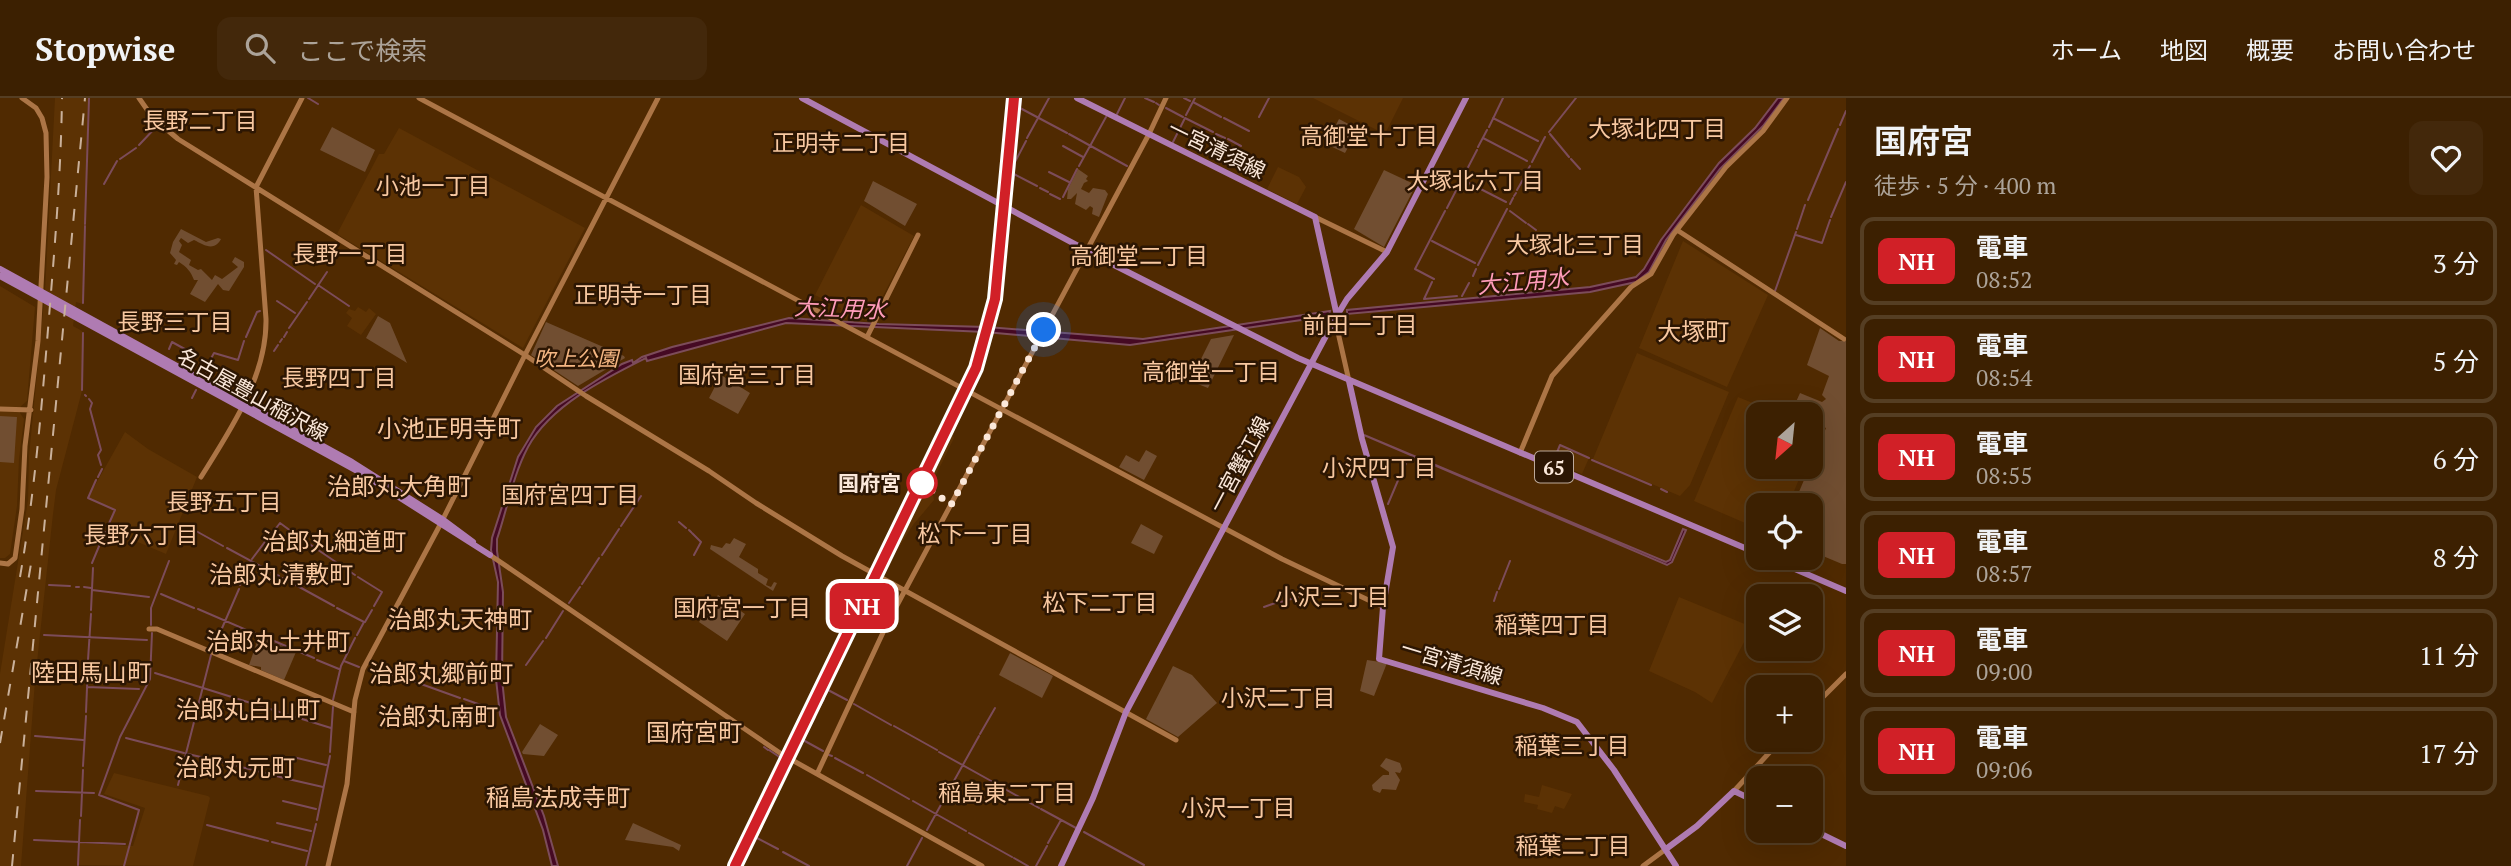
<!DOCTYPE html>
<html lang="ja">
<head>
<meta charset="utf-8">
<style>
  body { margin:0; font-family:"PT Serif","Noto Sans JP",serif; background:#43280b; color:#f1f3f6; height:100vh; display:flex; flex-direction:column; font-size:26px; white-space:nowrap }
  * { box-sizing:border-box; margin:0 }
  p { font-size:23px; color:#aca399 }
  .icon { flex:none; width:38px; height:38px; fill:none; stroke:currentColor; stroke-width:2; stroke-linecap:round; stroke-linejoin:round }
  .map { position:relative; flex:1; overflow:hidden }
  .details { display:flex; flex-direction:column; background:#3c2001; width:665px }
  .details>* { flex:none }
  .badge { padding:0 14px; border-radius:10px; font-size:24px; line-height:46px }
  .needle { width:46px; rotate:207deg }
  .buttons { position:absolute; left:1746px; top:304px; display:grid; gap:14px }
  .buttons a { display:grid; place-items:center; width:77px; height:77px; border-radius:14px; background:#3c2001; box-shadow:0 7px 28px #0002,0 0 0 2px #553e23; font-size:35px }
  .you { position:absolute; width:35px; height:35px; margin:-18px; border:5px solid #fff; border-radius:50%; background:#1a73e8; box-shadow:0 0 0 10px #1a73e833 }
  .map>.badge { position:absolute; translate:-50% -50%; box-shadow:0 0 0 4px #fff }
  .round { display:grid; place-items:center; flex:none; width:74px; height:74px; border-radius:14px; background:#43280b }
  .overview { display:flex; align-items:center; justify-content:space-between; height:119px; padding:0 28px }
  h1 { font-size:33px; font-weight:600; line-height:52px }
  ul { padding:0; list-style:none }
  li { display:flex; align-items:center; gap:21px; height:88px; margin:0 14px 10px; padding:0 14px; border:4px solid #553e23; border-radius:14px }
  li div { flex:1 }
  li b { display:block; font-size:26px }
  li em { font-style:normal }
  li .badge { min-width:77px; font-weight:700; text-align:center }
  header { display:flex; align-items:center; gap:42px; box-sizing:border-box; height:98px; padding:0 35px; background:#3c2001; border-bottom:2px solid #553e23 }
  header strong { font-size:33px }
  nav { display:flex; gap:38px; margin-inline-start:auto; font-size:24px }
  .search { width:490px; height:63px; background:#43280b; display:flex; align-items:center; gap:18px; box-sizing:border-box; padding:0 24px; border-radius:14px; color:#aca399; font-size:26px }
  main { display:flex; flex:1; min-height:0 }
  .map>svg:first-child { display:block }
  .built { fill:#5c3204 }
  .green { fill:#714e31 }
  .water { fill:#450923; stroke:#7c4c5a; stroke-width:2 }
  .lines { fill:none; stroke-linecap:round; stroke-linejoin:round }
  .stream { stroke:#7c4c5a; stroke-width:2 }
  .minor { stroke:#ac7546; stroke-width:5 }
  .major { stroke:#af7bb2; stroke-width:6 }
  .rail { stroke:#cab19b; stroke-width:2; stroke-dasharray:12 12; stroke-linecap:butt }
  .line-casing { stroke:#fff; stroke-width:16 }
  .line { stroke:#d12027; stroke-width:10 }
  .walk { stroke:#fbe8da; stroke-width:7; stroke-dasharray:0 12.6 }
  .stop-dot { fill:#fff; stroke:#d12027; stroke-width:3.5 }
  .labels { text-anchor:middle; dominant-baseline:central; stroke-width:5; stroke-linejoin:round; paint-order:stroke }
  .shield { fill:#2c1603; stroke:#bda99a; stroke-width:2 }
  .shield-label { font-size:19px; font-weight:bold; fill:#fbe8da }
  .street-label { font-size:21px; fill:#fbe8da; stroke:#2c1603 }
  .park-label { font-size:21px; font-style:italic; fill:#f5b783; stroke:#2c1603 }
  .stop-label { font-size:21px; font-weight:bold; fill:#fbe8da; stroke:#2c1603; text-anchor:end }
  .neighbourhood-label { font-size:23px; fill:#f8c8a1; stroke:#2c1603 }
  .water-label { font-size:23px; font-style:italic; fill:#ff9cba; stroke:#2c1603 }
  .quarter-label { font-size:24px; fill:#f8c8a1; stroke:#2c1603 }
</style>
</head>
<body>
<header>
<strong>Stopwise</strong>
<div class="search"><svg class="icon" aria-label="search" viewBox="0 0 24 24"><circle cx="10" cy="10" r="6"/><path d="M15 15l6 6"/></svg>ここで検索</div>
<nav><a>ホーム</a><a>地図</a><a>概要</a><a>お問い合わせ</a></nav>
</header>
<main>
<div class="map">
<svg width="1846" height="768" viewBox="0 0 1846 768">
  <rect width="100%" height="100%" fill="#502a01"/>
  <!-- built -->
  <path class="built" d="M55,0H88L83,206L76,204L73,228L82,233V293L56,392L53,416L35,583L21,768H0V576L28,402L29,358L45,193Z
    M1012,0H1018L1009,106L1002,102Z
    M1313,0H1403L1385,36Z
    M399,30L585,130L523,250L337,136L379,56H384Z
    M1278,69L1299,79L1306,89L1297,106L1267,91Z
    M861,107L914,138L870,223L843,221L838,219L841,210L815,197Z
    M1683,143L1768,197L1727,289L1639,250Z
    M998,150L1005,154L1001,192L994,229H987Z
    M0,188L35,209L27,303L21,308L20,315L24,321L19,361L17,408L10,456L5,460H0Z
    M358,209L366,214L369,210L376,216L361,237L347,228L352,220L346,215L349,211L355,213Z
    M1637,255L1729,294L1690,387L1680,398L1593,361Z
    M963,296L969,299L958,324L953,338L954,340L931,387L936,390L933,397L934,402L913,427L881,477L876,474L897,420L934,344Z
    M1738,299L1782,317H1759V369H1804L1788,408H1759V431L1694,403Z
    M125,334L148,351L197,379L166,456L107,431L115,412L88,400Z
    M1560,348L1589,360L1582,376L1553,364Z
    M873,480L879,483L792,659L786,656Z
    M1679,499L1752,529L1712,605L1695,594L1649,573Z
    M784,662L790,665L739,768H733Z
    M114,675L208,698L210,700L193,768L79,767L80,745L133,748L145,710L104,696Z
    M1542,687L1572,696L1564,711L1555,708L1552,715L1537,711L1538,707L1524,704L1525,696L1539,699Z"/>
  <!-- green -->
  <path class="green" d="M1339,21L1358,31L1345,55L1326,46Z
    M332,29L375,52L365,74L320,52Z
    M1078,71L1088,78L1086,81L1088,83L1084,85L1081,91L1089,95L1093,90L1105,92L1108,96L1099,119L1092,116L1093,110L1090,108L1086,112L1075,106L1077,95L1071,101H1067L1068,91Z
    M1384,72L1416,87L1384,149L1354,131Z
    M873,83L917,106L905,128L864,103Z
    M181,131L206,144L218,140L221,141C214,154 204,147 194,142L188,145L181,140L179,143L182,147L179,154L191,162L189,167L198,172L201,171L212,182L215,177L222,181L238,169L232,164L235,159L244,164V169L229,193L223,192L218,186L205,204L190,196L198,182H194C191,174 187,169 179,164L177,167L174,166L176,162L170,155L173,144Z
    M378,218L390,225L407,265L366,240Z
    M546,224L624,258L625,260L578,288L531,257Z
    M1820,230L1839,243H1846V466H1842L1811,453V408H1793L1826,330L1811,323V317L1791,315L1800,295L1822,304L1826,301L1822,297L1829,278L1807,267Z
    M1234,237L1208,290L1190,283L1211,241Z
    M721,277L750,295L738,316L709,300Z
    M0,318L17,319L14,365L0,364Z
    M1146,352L1157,358L1144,382L1119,369L1126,357L1139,364Z
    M1141,426L1163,438L1154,456L1131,445Z
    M734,440L746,446L739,459L758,471V475L768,481L766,487L771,489L774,484L777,485L773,493L710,451L711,447L722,450L726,445L730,446Z
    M718,497L745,516L727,543L699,524Z
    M259,538L296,554L284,582L261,572V569L249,567Z
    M1010,555L1053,578L1042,600L999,577Z
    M1367,562L1387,565L1374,598L1360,593Z
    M1173,568L1192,577L1217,605L1178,639L1146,621Z
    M540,626L558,637L544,658L523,656L522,654Z
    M1386,660L1400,665L1402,671L1400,675L1395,674L1400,682L1396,692L1382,691L1380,695L1373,692L1372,687L1383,677H1389V674L1380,668Z
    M633,725L681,747L679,753L673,749L625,742Z"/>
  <!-- water -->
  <path class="water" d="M1778,0H1784L1763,28L1720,71L1666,142L1649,174L1636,184L1590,194L1347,216V212L1590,189L1636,179L1644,171L1661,142L1719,65L1755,30Z
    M1330,213L1329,218L1130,247L985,234L786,225L647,263L646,260C606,280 551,307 528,349C513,377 507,412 497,441V453L503,494L502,581L506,619L544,718L558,768H552L543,732L500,617L496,581L498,484L491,452L492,440L518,359L536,329L557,308L622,266L632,262L633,265L642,259L672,249L789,220L879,226L987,229L1143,241Z
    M1364,337L1666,464L1670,462L1683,431L1686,432L1672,464L1667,467Z"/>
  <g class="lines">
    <!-- stream -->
    <path class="stream" d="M308,0L318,6
      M1145,0L1154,4
      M1184,0L1190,3
      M1193,4L1221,19
      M1156,5L1159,7
      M1020,10L1067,35
      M1166,10L1183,19
      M1117,16L1125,0
      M1186,17L1195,0
      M1259,19L1269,0
      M1224,20L1249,33
      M1493,20L1538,43
      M1840,27L1846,13
      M1489,29L1503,0
      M1549,34L1576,0
      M1017,36L1021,0
      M1069,36L1127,68
      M1216,36L1225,40
      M1550,36L1569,59
      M1027,40L1049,0
      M1483,40L1527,63
      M1228,41L1241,48
      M1173,44L1185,20L1213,34
      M139,47L157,28
      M1063,48L1083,59
      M1478,49L1487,32
      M120,61L136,50
      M1571,61L1580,71
      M1532,64L1545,39
      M1079,68L1106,19
      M1014,73L1015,64L1026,43
      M1527,73L1530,68
      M1049,74L1069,84
      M1014,76L1037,88
      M1463,82L1506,104
      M104,86L117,63
      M1012,90L1014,77
      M1040,90L1048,94
      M1517,92L1525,78
      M1050,96L1060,101
      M1514,98L1516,95
      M1063,99L1077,71
      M1808,102L1838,31
      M1510,106L1513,100
      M1447,110L1477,52
      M1510,113L1526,125
      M1831,119L1846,84
      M85,126L89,0
      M1528,126L1536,132
      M1797,131L1805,107
      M1539,135L1543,137
      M1796,137L1822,145L1830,122
      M1545,139L1549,142
      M1432,143L1475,165
      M266,152L315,186
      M1478,167L1507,111
      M1473,178L1476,171
      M1434,181L1415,171L1445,113
      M1432,184L1424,201L1457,198
      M318,187L349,208
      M1775,193L1796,134
      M1462,198L1469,185
      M309,201L327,174
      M277,203L295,215
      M83,205L85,128
      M289,230L307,204
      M246,239L257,214L260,213
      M284,239L287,234
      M280,244L282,241
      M169,251L172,244L192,255
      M274,253L278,247
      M208,266L214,255L238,262L244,243
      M205,277L208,270
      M82,292L83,235
      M85,297L86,298
      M192,300L196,292
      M89,301L92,305L90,311L101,352L98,357L101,367
      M1592,362L1651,387
      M1553,364L1560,347L1589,360
      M1401,376L1408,361
      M98,379L102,371
      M96,382L88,400L115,412L107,430
      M1661,391L1667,394
      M1388,406L1399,380
      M679,424L686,430
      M187,428L223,448
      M621,428L641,398
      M689,432L691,434
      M692,435L701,444L694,457
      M270,438L280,425L299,439
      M302,441L355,477
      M227,450L279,478
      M602,457L619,431
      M252,461L267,441
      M1783,461L1784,460
      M92,465L105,434
      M358,479L382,494L374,508
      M283,480L334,508
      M582,486L599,460
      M49,487L70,488
      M240,487L251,463
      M76,489H79
      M84,489L91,490
      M1499,491L1510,463
      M92,492L149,499
      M161,496L194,510
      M1494,503L1497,494
      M1281,504L1298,499
      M569,505L580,489
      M1264,509L1278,504
      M337,510L364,524L357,537
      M198,511L256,536
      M91,512L93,470
      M365,524L372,512
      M151,527V510L169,463
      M44,537L147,542
      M260,537L314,560
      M546,540L563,513
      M213,551L239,491
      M88,562L91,516
      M317,562L339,571
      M344,563L359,569
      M526,567L543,543
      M385,574L418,585
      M155,575L235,600
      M421,586L460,600
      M87,589L139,591
      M826,596L828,592L847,602
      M238,601L299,620
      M464,601L495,612
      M333,602L341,568L355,540
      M854,606L891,627
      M86,614L88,566
      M816,615L824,601
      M815,619L803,642L823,653
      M195,620L211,557
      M302,621L331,630
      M894,628L937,652
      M980,636L995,610
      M35,638L83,642
      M126,640L184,655
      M764,649L768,652
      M769,652L781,660
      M330,654L333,609
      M939,654L993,684
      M188,656L218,663
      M829,657L832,658
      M293,659L326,667
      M835,660L863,675
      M222,664L284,680
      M83,668L86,618
      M867,677L909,701
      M288,681L323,689
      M996,686L1039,710
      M178,687L194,624
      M950,690L979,638
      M36,693L94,695
      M283,703L316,711
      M913,703L966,733
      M1041,711L1076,730
      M81,718L83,672
      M317,722L330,658
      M277,725L311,733
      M207,727L268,743
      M927,732L948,694
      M1084,734L1144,767
      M969,735L1012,759
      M753,738L778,751
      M34,742L125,746
      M272,744L307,753
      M1048,745L1061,722
      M783,754L809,768
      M1014,760L1028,768
      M78,767L80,722
      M124,768L139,712L99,697L120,639L150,581L152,535
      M306,768L316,726
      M732,768L783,662
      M907,768L922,740
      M1036,768L1047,748"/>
    <!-- minor -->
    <path class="minor" d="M139,0L153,20L178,41L525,257L586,298L709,373L756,405L842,458L1176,642
      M419,0L1282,461L1383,509
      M1315,119L1387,154
      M1677,132L1844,241
      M1335,221L1349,283
      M867,239L918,137
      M0,311L31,312
      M1520,355L1552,278L1631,189L1651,176L1673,137L1726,69L1763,33L1787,0
      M201,379C231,331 267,278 266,221L256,89L302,0
      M490,457L783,657L982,768
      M0,465L8,466L15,460L22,411L25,348L38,243L47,79L46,35L42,20L36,10L22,0
      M149,531H157L354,614
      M1811,611L1846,576
      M817,676L887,526L1149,36L1166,0
      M1734,693L1781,642
      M328,768L347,686L355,602L363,571L440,427L525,257L658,0
      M1643,768L1666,751"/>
    <!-- major -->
    <path class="major" d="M802,0L1114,167L1298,260L1759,456
      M1077,0L1315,119L1337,218
      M0,171L352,364L442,421L473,444
      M0,178L361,375L490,457
      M1349,283L1362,341L1393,449L1383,509L1379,561L1543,610L1577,624L1614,672L1676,768
      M1769,460L1846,493
      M1811,731L1846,748
      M1666,751L1697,728L1734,693L1759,705
      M1061,768L1093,700L1126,614L1335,221L1347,201L1387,154L1466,0"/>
    <!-- rail -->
    <path class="rail" d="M20,479C35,393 42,305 49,219C55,146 61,73 62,0
      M0,645L31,466
      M12,768L85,0
      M737,768L961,309C1007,212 1006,105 1016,0"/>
  </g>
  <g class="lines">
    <!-- line casing -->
    <g class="line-casing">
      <path id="line" d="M735,768L976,270L995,201L1014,0"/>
    </g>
    <!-- line -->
    <use href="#line" class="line"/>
    <!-- walk -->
    <path class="walk" d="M922,385L951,407L1044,232"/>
  </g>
  <!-- markers -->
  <circle class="stop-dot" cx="922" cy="385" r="14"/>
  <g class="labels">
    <!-- shield labels -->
    <rect class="shield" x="1535" y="353.5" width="38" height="31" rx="5"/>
    <g class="shield-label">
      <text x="1554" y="369">65</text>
    </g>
    <!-- street labels -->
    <g class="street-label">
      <text transform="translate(1217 51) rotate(26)">一宮清須線</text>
      <text transform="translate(253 296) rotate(29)">名古屋豊山稲沢線</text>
      <text transform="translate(1239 366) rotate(-62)">一宮蟹江線</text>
      <text transform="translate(1452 564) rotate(17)">一宮清須線</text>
    </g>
    <!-- park labels -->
    <g class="park-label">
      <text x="576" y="260">吹上公園</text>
    </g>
    <!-- stop labels -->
    <g class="stop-label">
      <text x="901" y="385">国府宮</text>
    </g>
    <!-- neighbourhood labels -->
    <g class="neighbourhood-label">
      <text x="200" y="22">長野二丁目</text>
      <text x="1657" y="30">大塚北四丁目</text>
      <text x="1369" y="37">高御堂十丁目</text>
      <text x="841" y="44">正明寺二丁目</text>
      <text x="1475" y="82">大塚北六丁目</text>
      <text x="433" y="87">小池一丁目</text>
      <text x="1575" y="146">大塚北三丁目</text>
      <text x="350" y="155">長野一丁目</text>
      <text x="1139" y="157">高御堂二丁目</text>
      <text x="643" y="196">正明寺一丁目</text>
      <text x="175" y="223">長野三丁目</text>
      <text x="1360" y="226">前田一丁目</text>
      <text x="1211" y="273">高御堂一丁目</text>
      <text x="747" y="276">国府宮三丁目</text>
      <text x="339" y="279">長野四丁目</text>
      <text x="1379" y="369">小沢四丁目</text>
      <text x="570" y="396">国府宮四丁目</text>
      <text x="224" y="403">長野五丁目</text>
      <text x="975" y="435">松下一丁目</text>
      <text x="141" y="436">長野六丁目</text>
      <text x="1332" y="498">小沢三丁目</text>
      <text x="1100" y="504">松下二丁目</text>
      <text x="742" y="509">国府宮一丁目</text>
      <text x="1552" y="526">稲葉四丁目</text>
      <text x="1278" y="599">小沢二丁目</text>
      <text x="1572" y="647">稲葉三丁目</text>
      <text x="1007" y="694">稲島東二丁目</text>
      <text x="1238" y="709">小沢一丁目</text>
      <text x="1573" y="747">稲葉二丁目</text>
    </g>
    <!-- water labels -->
    <g class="water-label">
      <text transform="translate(1523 183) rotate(-5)">大江用水</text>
      <text transform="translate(840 210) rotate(2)">大江用水</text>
    </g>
    <!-- quarter labels -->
    <g class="quarter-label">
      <text x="1693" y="233">大塚町</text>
      <text x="449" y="330">小池正明寺町</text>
      <text x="399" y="388">治郎丸大角町</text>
      <text x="334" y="443">治郎丸細道町</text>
      <text x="281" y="476">治郎丸清敷町</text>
      <text x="460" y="521">治郎丸天神町</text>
      <text x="278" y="543">治郎丸土井町</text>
      <text x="91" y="574">陸田馬山町</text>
      <text x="441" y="575">治郎丸郷前町</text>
      <text x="248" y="611">治郎丸白山町</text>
      <text x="438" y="618">治郎丸南町</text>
      <text x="694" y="634">国府宮町</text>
      <text x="235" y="669">治郎丸元町</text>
      <text x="558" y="699">稲島法成寺町</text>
    </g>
  </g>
</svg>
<div class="buttons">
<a><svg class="needle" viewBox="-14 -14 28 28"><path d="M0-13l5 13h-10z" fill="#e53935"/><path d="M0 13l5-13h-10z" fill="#aca399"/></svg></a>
<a><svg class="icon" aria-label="locate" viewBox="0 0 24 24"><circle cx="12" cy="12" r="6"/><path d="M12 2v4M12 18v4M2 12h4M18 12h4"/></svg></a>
<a><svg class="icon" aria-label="layers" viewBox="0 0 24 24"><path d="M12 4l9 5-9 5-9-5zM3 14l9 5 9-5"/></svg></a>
<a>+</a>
<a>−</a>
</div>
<div class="you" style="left:1044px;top:232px"></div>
<b class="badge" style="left:862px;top:508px;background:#d12027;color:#fff">NH</b>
</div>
<section class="details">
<div class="overview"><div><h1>国府宮</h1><p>徒歩 · 5 分 · 400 m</p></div><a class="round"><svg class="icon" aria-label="heart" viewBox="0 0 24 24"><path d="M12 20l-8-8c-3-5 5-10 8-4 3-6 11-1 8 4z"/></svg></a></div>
<ul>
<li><span class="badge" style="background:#d12027;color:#fff">NH</span><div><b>電車</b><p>08:52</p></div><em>3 分</em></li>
<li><span class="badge" style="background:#d12027;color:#fff">NH</span><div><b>電車</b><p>08:54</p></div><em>5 分</em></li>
<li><span class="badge" style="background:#d12027;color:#fff">NH</span><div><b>電車</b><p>08:55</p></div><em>6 分</em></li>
<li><span class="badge" style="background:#d12027;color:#fff">NH</span><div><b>電車</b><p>08:57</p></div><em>8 分</em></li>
<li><span class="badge" style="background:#d12027;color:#fff">NH</span><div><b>電車</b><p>09:00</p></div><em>11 分</em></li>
<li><span class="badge" style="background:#d12027;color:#fff">NH</span><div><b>電車</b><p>09:06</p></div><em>17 分</em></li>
</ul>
</section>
</main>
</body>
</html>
